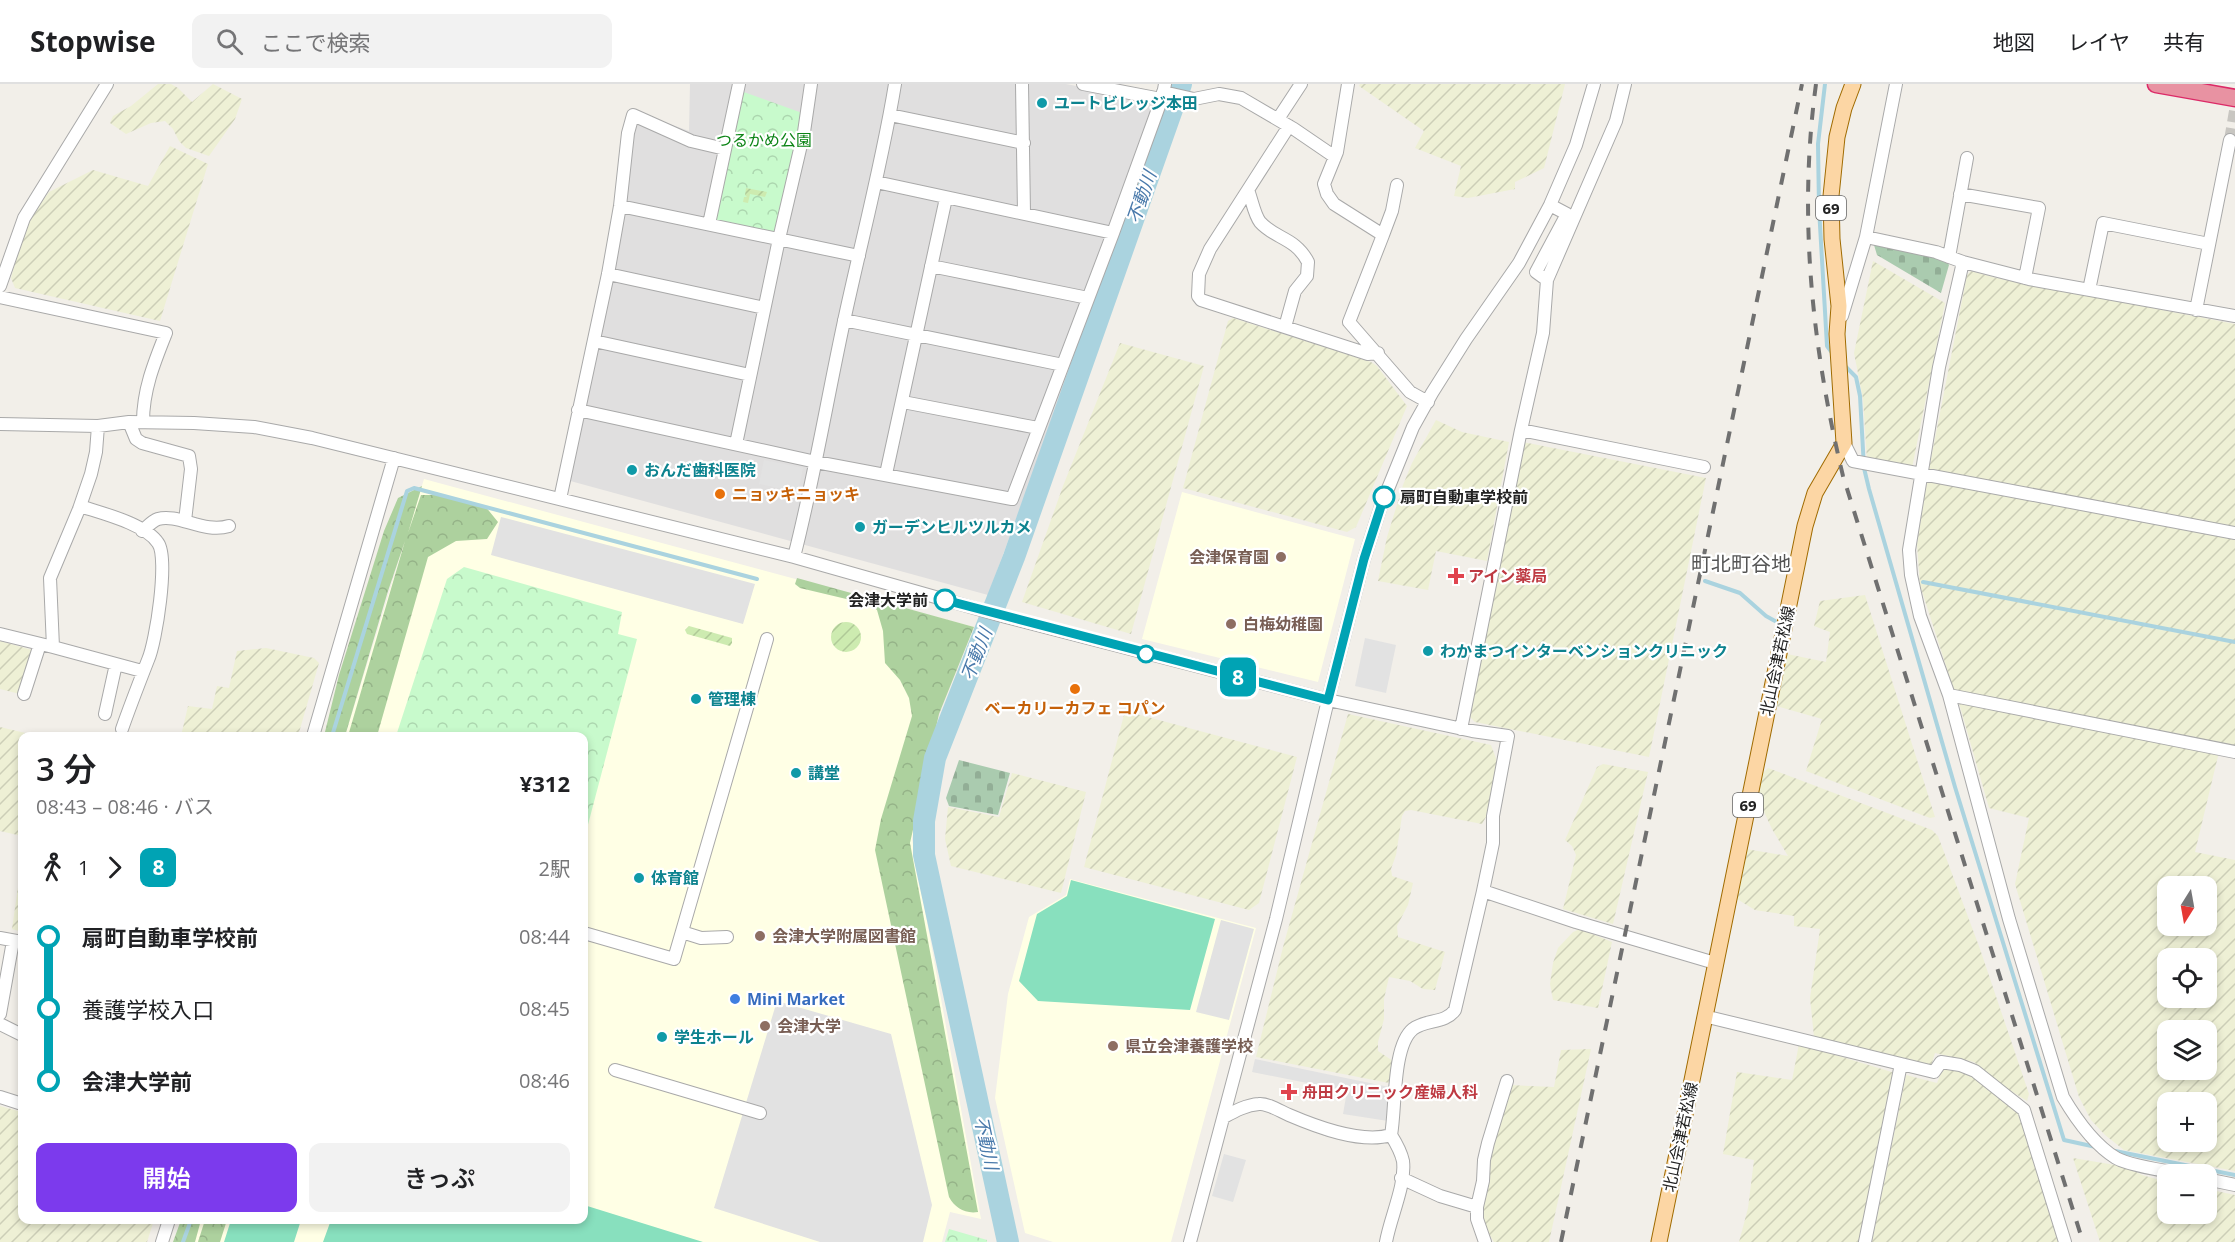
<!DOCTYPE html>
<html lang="ja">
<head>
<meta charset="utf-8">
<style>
  body { margin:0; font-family:"Open Sans","Noto Sans JP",sans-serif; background:#f2f2f2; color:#202124; height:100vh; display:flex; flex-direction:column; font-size:22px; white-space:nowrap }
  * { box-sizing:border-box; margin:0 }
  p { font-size:20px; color:#757577 }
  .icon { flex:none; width:33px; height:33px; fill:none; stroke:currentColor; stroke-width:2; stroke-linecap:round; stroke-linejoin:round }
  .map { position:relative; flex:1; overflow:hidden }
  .side { position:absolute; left:18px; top:648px; width:570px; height:492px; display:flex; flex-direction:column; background:#fff; border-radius:12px; box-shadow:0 3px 9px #0003 }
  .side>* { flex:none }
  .badge { padding:0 12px; border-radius:9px; font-size:21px; line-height:39px }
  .needle { width:39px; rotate:191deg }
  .buttons { position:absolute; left:2157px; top:792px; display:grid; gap:12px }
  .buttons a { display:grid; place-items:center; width:60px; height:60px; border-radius:12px; background:#fff; box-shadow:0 3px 9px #0003; font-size:30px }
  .map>.badge { position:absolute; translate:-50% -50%; box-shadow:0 0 0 3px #fff }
  .legs { display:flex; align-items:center; gap:9px; height:66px; padding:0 18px; font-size:20px }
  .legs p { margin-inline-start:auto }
  .headline { display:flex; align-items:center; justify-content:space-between; height:102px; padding:0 18px }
  h1 { font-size:33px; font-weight:600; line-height:45px }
  .button { display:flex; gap:12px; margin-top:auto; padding:12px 18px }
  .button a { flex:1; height:69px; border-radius:12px; background:#7c3aed; color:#fff; font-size:24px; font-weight:600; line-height:69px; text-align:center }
  .button a+a { background:#f2f2f2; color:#202124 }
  ul { padding:0 18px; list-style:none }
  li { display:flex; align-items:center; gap:21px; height:72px; font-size:22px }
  li i { display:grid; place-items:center; width:9px; height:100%; margin:0 8px; background:currentColor }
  li i::after { content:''; width:15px; height:15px; margin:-8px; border:4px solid; border-radius:50%; background:#fff }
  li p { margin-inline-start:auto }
  li:first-child i { background:linear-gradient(#0000 50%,currentColor 0) }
  li:last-child i { background:linear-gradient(currentColor 50%,#0000 0) }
  header { display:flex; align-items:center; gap:36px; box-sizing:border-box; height:84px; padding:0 30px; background:#fff; border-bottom:2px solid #e0e0e0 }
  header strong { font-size:28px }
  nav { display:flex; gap:33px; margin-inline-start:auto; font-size:21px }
  .search { width:420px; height:54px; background:#f2f2f2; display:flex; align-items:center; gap:15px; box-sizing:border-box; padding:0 21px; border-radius:12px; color:#757577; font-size:22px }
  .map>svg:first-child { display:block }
  .residential { fill:#e0dfdf }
  .education { fill:#ffffe5 }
  .farmland { fill:url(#farmland-furrows); fill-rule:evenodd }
  .forest { fill:url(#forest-crowns) }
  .cemetery { fill:url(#cemetery-stones) }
  .park { fill:url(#park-crowns) }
  .garden { fill:url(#garden-furrows) }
  .pitch { fill:#88e0be }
  .parking { fill:#e2e2e2 }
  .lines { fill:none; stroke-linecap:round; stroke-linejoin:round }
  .stream { stroke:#aad3df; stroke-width:4 }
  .river { stroke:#aad3df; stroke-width:22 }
  .minor-tunnel { stroke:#c8c6c1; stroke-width:12; stroke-dasharray:12 6; stroke-linecap:butt }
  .minor-casing { stroke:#a9a9a9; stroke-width:14 }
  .major-casing { stroke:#a06b00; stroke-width:17 }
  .highway-casing { stroke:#dc2a67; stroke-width:19 }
  .minor { stroke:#fff; stroke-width:12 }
  .major { stroke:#fcd6a4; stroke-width:15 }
  .highway { stroke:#e892a2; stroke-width:16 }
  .rail { stroke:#707070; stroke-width:4; stroke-dasharray:12 12; stroke-linecap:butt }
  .line-1-casing { stroke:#fff; stroke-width:14 }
  .line-1 { stroke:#00a3b4; stroke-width:9 }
  .culture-dot { fill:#0f9aa8; stroke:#fff; stroke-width:2 }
  .food-dot { fill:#e8710a; stroke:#fff; stroke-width:2 }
  .stop-1-dot { fill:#fff; stroke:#00a3b4; stroke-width:3 }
  .education-dot { fill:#8d6e63; stroke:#fff; stroke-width:2 }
  .health-dot { fill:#e0444e; stroke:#fff; stroke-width:2 }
  .shop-dot { fill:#3f7fe0; stroke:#fff; stroke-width:2 }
  .labels { text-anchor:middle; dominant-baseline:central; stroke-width:4.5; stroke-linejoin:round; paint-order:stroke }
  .shield { fill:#fff; stroke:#646464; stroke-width:1.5 }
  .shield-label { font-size:15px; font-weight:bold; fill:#222 }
  .culture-label { font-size:16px; font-weight:bold; fill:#0d838f; stroke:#fff; text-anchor:start }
  .park-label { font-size:16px; fill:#0c8416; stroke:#fff }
  .food-label { font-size:16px; font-weight:bold; fill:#c56008; stroke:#fff; text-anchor:start }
  .stop-label { font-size:16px; font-weight:bold; fill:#222; stroke:#fff; text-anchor:start }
  .education-label { font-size:16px; font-weight:bold; fill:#785e54; stroke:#fff; text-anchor:start }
  .health-label { font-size:16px; font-weight:bold; fill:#be3a42; stroke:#fff; text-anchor:start }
  .street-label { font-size:16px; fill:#222; stroke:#fff }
  .shop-label { font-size:16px; font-weight:bold; fill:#366cbe; stroke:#fff; text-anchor:start }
  .water-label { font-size:18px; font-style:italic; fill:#4a7aab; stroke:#fff }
  .quarter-label { font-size:20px; fill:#555; stroke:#fff }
</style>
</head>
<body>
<header>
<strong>Stopwise</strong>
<div class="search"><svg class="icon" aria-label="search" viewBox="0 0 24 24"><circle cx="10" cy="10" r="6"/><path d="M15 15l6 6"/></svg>ここで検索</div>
<nav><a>地図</a><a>レイヤ</a><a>共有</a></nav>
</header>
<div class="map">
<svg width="2235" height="1158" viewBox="0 0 2235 1158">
  <defs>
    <pattern id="farmland-furrows" width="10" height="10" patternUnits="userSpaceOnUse" patternTransform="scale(1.5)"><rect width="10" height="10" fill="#eef0d5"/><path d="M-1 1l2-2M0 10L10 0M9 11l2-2" fill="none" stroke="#ccceb7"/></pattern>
    <pattern id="forest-crowns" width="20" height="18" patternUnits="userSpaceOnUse" patternTransform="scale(1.5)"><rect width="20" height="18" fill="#add19e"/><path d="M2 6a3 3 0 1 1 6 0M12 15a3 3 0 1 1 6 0" fill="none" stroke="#95b388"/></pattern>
    <pattern id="cemetery-stones" width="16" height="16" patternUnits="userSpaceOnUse" patternTransform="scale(1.5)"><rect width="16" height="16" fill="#aacbaf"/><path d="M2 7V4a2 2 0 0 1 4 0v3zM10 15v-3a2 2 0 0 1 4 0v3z" fill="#92ae96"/></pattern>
    <pattern id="park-crowns" width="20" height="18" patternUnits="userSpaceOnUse" patternTransform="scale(1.5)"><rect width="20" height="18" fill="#c8facc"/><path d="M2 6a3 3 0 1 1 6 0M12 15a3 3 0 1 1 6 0" fill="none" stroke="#acd6af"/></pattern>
    <pattern id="garden-furrows" width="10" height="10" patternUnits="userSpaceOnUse" patternTransform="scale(1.5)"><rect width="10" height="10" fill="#cdebb0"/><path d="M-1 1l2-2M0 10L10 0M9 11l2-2" fill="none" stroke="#b0c997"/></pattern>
  </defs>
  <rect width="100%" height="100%" fill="#f2efe9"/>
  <!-- residential -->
  <path class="residential" d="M690,0H1066L1170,20L988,511L563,395L637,28L689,47Z"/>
  <!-- education -->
  <path class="education" d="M424,395L974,543L937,628L912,755L981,1135L950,1128L942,1158H190L197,1136H584V652H345Z
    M1182,408L1355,455L1318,598L1142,555Z
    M1070,795L1256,844L1171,1158H1053L1025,1149L995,1014L1008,910L1029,833L1066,811Z"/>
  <!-- farmland -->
  <path class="farmland" d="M158,0H171L178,4L192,18L213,0L242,15L235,35L209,72L186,64L179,57L173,45L165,37L151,39L126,50L110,39L113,32L131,22Z
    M1360,0H1565L1544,84L1515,98V105L1468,114L1454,112L1461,82L1415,64L1424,47L1359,2Z
    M170,62L208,80L160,237L15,204L11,194L26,140L49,108L93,86L148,102Z
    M1873,177L1945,219L1912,384L1867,376L1863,315L1854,269Z
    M1971,187L1996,194L2235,240V444L1929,385L1967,191Z
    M1233,234L1371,278L1377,282L1407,322L1356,443L1347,448L1183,404L1228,237Z
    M1120,259L1204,282L1131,550L1022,518L1063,402Z
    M1436,336L1462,348L1509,358L1487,477L1436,467L1428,506L1378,497L1387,453L1403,401L1412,379Z
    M1523,358L1706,394L1649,673L1475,638L1470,633Z
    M1927,396L2235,455V663L1954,607L1920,501L1917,460Z
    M1865,511L1935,733L1930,734L1806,687L1822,635L1776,622L1787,570L1826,578L1830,548L1814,542L1820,517Z
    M0,557L36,567L20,610L0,605Z
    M266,564L314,574L319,579L298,652H181L188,622L212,625L217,602L229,604L237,567Z
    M1959,619L2219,668L2195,768L2235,776V1087L2124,1066L2105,1051L2091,1036L2079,1013L2015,800L2029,734L1989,724ZM2168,802H2206V842H2168ZM2168,874H2206V914H2168ZM2168,946H2206V986H2168ZM2168,1018H2206V1058H2168Z
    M1125,627L1297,673L1259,819L1249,826L1084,783Z
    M1348,630L1491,661L1497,677L1486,733L1482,740L1411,726L1405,727L1402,732L1396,771L1391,785L1392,792L1413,799L1408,821L1397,842L1398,853L1445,868L1435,906L1423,905L1410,897L1389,893L1384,915V935L1378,958V967L1393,977L1389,999L1256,973L1283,863Z
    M0,643L38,652H22V752L0,747Z
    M1603,680L1648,688L1613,840L1563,825L1576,771L1572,762L1565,756L1597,683Z
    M1768,684L1932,746L1938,752L1980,865L2029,1010L2027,1017L2003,1002L1974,978L1935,969L1931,982L1814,953L1810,914L1820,845L1794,842V832L1755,826L1737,815L1746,765L1788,772L1772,745L1758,715L1762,690Z
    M1012,689L1086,708L1061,809L951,782L945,755L948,723L999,733Z
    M22,775V848L12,845Z
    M1580,845L1612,858L1598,924L1553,916L1550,900L1553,879L1558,864L1573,848Z
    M1799,960L1895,989L1860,1158H1739L1748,1124L1754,1076L1723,1070L1737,988L1792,996Z
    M1591,965L1549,1158H1494L1483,1140L1482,1127L1488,1072L1510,1001L1554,1003L1561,966Z
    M1943,984L1956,986L1974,993L2017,1027L2060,1158H1872L1906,991L1937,999Z
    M0,1022L22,1028V1136H154L147,1158H0Z
    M2073,1074L2127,1083L2142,1091L2167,1098L2168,1130H2206L2207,1105L2235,1111V1158H2100Z"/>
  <!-- forest -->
  <path class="forest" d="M422,402L408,449L421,411H441L485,422L498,438L487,455L456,457L428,473L377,652H348L405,457L388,507L345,652H324L339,591L384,447L398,414Z
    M797,494L974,543L939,630L910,759L978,1128C965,1130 955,1124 949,1113L875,766L881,735L912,632L909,614L900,596L885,579L883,547L877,526L873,523L859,518L800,504L795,500Z
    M181,1136H201L195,1158H173Z
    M205,1136H227L220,1158H198Z"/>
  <!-- cemetery -->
  <path class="cemetery" d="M1874,161L1927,169L1947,177L1949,181L1941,209L1877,171Z
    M959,676L1010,689L998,731L949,722L946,714Z"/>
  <!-- park -->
  <path class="park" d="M741,7L805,30L776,151L712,137Z
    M464,483L622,528L618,550L637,555L585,752L584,652H396L447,495Z
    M949,1145L987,1156V1158H945Z"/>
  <!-- garden -->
  <path class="garden" d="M746,104L767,108L765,113L750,110L748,119L743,118L744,113H747L745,111Z
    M831 553a15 15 0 1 1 30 0a15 15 0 1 1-30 0Z
    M689,542L732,554V559L730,562L687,550L685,546Z"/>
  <!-- pitch -->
  <path class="pitch" d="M1071,796L1215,835L1190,926L1038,917L1019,897L1037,830L1067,812Z
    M584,1121L703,1158H323L331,1136H584Z
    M231,1136H301L294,1158H224Z"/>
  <!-- parking -->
  <path class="parking" d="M764,376L803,384L798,408L759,400Z
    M501,433L755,500L743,540L491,471Z
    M1365,554L1396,561L1386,609L1355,602Z
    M1221,836L1254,845L1229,936L1196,928Z
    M777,917L891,950L932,1121L923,1158H820L714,1124Z
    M1255,975L1389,1003L1388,1037L1343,1030L1347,1007L1252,988Z
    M1224,1070L1246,1076L1233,1118L1212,1112Z"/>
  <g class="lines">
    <!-- stream -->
    <path class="stream" d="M1825,0L1818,60L1819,124L1827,262L1833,270
      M1845,282L1856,293L1860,312L1864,384L1869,405L1955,703L2064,1056L2096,1063
      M1705,497L1740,509L1766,532L1775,537
      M1923,498L2235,558
      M332,652L407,407L414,404L757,495
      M2115,1067L2235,1091
      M183,1158L191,1136"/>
    <!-- river -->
    <path class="river" d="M1008,1158L924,771V737L935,674L1014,473L1181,0"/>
    <!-- minor-tunnel -->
    <path class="minor-tunnel" d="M2230,56L2235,27"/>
    <!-- minor casing -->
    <g class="minor-casing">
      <path id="minor" d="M1022,0L1024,129
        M1083,0L1161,15
        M1348,0L1337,68L1324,100L1327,110L1334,120L1383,151L1349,238L1410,308L1428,318
        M1163,8L1194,15L1219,10L1241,14L1294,45L1335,73
        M890,31L1024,59
        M1278,35L1301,0
        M1289,42L1210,165L1199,190L1198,212L1201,216L1368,270L1378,269
        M876,98L1113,149
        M1248,106C1252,116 1254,130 1260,138C1275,155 1295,153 1308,178L1307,192L1295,207L1285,243
        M1960,110L2039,124L2025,194
        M620,122L859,172
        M709,140L739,0
        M1383,151L1392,127L1397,101
        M1866,153L1936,168L1963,178L2029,195L2235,232
        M1949,173L1967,74
        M1963,178L1939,283L1909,466L1911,491L1920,532L1949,611L2009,835L2063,1013C2076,1035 2093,1060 2116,1074C2130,1082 2167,1087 2185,1090
        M931,182L1088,214
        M608,190L764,224
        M1547,196L1616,37L1625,0
        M0,202L24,134L107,0
        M2089,206L2103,139L2209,160
        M0,213L166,249C154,279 143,306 143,338
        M2196,226L2230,56
        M1842,232L1866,153L1896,0
        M844,236L1063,281
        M594,257L750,291
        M903,318L1038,344
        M578,326L816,378L1012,415L1113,149L1163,11L1165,0
        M129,338L136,355L142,359L189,372L191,385L185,437
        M0,340L98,342L129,338L194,339L254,343L312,354L794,473L1006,533L1328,616L1472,647L1508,652L1493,732V759L1483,807L1576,838L1715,879
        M1521,346L1704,383
        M1844,359L1853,377L2235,449
        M736,360L779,155L804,48L811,0
        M886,390L946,114
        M560,415L608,190L620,122L628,49L633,31L691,57L725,65
        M80,422C101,429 146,440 158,459C169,474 156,558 148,576C139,599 130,622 122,645
        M142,447C147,443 152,437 158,435C178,429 204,450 229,442
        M794,473C814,395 827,316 844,237C861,158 882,80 895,0
        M0,550L53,563L50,494L79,425L91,390L96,368L98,342
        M53,563L142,587
        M24,610L40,560
        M1949,611L2235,668
        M105,630L116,580
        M1461,645L1521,346L1543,249L1547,196L1536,188L1567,130L1550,121
        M313,652L394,374
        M682,848L701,854L727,853
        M584,849L674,875L767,555
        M0,854L22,858
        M0,930L13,857
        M1704,932L1901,980
        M0,940L22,951
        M615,986L760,1029
        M0,1013L22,1020
        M1224,1033C1235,1027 1246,1021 1259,1020C1267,1019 1280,1027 1289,1031C1317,1043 1361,1060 1391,1051C1396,1025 1392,962 1413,945C1426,935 1445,940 1455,926L1483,807
        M1401,1094L1440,1112L1477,1123
        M2206,1095L2235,1101
        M162,1158L169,1136
        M1190,1158L1276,835L1328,616L1364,475L1381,422L1413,343L1432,309L1466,255L1519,179L1550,121L1576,61L1594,0
        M1386,1158C1390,1134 1406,1101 1403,1077C1401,1068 1396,1059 1391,1051
        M1485,1158L1477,1135V1123L1483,1097L1484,1076L1488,1059L1507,997
        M1865,1158L1901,980L1934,988L1941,978L1960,981L1975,987L2024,1026L2065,1158"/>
    </g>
    <!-- major casing -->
    <g class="major-casing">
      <path id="major" d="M1659,1158L1805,442L1815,409L1844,359L1837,250L1839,222L1832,155L1831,112L1837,53L1844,24L1853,0"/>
    </g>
    <!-- highway casing -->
    <g class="highway-casing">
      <path id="highway" d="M2156,0L2235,14"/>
    </g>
    <!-- minor -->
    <use href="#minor" class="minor"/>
    <!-- major -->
    <use href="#major" class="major"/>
    <!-- highway -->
    <use href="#highway" class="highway"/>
    <!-- rail -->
    <path class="rail" d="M1816,0C1798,132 1812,263 1843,392L2083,1158
      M1561,1158L1802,0"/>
  </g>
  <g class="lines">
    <!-- line-1 casing -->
    <g class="line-1-casing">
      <path id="line-1" d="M945,516L1328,616L1364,475L1384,413"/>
    </g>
    <!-- line-1 -->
    <use href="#line-1" class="line-1"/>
  </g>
  <!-- markers -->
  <g class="culture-dot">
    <circle cx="1042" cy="19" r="6"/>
    <circle cx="632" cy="386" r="6"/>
    <circle cx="860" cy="443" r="6"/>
    <circle cx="1428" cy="567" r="6"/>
    <circle cx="696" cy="615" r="6"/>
    <circle cx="796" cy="689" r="6"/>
    <circle cx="639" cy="794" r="6"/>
    <circle cx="662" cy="953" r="6"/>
  </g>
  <g class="food-dot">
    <circle cx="720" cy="410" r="6"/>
    <circle cx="1075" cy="605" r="6"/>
  </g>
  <g class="stop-1-dot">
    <circle cx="1384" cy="413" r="10"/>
    <circle cx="945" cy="516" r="10"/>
    <circle cx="1146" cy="570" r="8"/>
  </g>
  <g class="education-dot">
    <circle cx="1281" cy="473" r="6"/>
    <circle cx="1231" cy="540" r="6"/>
    <circle cx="760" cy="852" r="6"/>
    <circle cx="765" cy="942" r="6"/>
    <circle cx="1113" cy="962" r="6"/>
  </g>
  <g class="health-dot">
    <path d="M1453 483h6v6h6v6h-6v6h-6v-6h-6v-6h6z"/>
    <path d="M1286 999h6v6h6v6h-6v6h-6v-6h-6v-6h6z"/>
  </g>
  <circle class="shop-dot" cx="735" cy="915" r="6"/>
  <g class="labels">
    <!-- shield labels -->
    <g class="shield">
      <rect x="1816" y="112" width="30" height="24" rx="4.5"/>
      <rect x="1733" y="709" width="30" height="24" rx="4.5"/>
    </g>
    <g class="shield-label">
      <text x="1831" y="124">69</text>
      <text x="1748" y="721">69</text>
    </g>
    <!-- culture labels -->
    <g class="culture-label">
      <text x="1054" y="19">ユートビレッジ本田</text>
      <text x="644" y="386">おんだ歯科医院</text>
      <text x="872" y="443">ガーデンヒルツルカメ</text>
      <text x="1440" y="567">わかまつインターベンションクリニック</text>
      <text x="708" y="615">管理棟</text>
      <text x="808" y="689">講堂</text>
      <text x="651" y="794">体育館</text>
      <text x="674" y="953">学生ホール</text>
    </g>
    <!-- park labels -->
    <g class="park-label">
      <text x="764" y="56">つるかめ公園</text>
    </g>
    <!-- food labels -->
    <g class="food-label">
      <text x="732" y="410">ニョッキニョッキ</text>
      <text x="1075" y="624" text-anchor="middle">ベーカリーカフェ コパン</text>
    </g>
    <!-- stop labels -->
    <g class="stop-label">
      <text x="1400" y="413">扇町自動車学校前</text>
      <text x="928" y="516" text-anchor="end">会津大学前</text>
    </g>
    <!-- education labels -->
    <g class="education-label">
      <text x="1269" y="473" text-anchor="end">会津保育園</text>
      <text x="1243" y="540">白梅幼稚園</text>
      <text x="772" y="852">会津大学附属図書館</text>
      <text x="777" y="942">会津大学</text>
      <text x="1125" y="962">県立会津養護学校</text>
    </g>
    <!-- health labels -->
    <g class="health-label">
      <text x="1468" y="492">アイン薬局</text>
      <text x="1302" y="1008">舟田クリニック産婦人科</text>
    </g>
    <!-- street labels -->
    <g class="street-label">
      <text transform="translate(1777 577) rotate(-78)">北山会津若松線</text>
      <text transform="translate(1680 1053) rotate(-78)">北山会津若松線</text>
    </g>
    <!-- shop labels -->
    <g class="shop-label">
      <text x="747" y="915">Mini Market</text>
    </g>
    <!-- water labels -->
    <g class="water-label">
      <text transform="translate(1141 113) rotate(-71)">不動川</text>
      <text transform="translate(976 570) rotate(-69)">不動川</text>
      <text transform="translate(987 1059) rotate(78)">不動川</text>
    </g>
    <!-- quarter labels -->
    <g class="quarter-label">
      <text x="1741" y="479">町北町谷地</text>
    </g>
  </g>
</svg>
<div class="buttons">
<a><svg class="needle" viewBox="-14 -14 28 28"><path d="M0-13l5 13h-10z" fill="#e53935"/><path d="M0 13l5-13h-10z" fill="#757577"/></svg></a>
<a><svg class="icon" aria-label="locate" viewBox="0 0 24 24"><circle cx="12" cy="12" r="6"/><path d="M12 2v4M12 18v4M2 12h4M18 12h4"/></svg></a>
<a><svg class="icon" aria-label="layers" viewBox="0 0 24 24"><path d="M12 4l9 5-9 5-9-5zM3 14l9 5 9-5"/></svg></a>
<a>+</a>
<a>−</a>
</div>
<b class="badge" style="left:1238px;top:593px;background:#00a3b4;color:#fff">8</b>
<section class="side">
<div class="headline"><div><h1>3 分</h1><p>08:43 – 08:46 · バス</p></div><b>¥312</b></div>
<div class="legs"><svg class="icon" aria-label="walk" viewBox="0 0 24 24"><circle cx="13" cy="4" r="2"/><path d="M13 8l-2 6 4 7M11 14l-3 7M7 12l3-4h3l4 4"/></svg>1<svg class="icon" aria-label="forward" viewBox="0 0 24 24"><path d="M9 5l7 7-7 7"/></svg><b class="badge" style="background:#00a3b4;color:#fff">8</b><p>2駅</p></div>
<ul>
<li><i style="color:#00a3b4"></i><b>扇町自動車学校前</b><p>08:44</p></li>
<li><i style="color:#00a3b4"></i><span>養護学校入口</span><p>08:45</p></li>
<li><i style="color:#00a3b4"></i><b>会津大学前</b><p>08:46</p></li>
</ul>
<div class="button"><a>開始</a><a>きっぷ</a></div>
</section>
</div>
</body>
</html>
